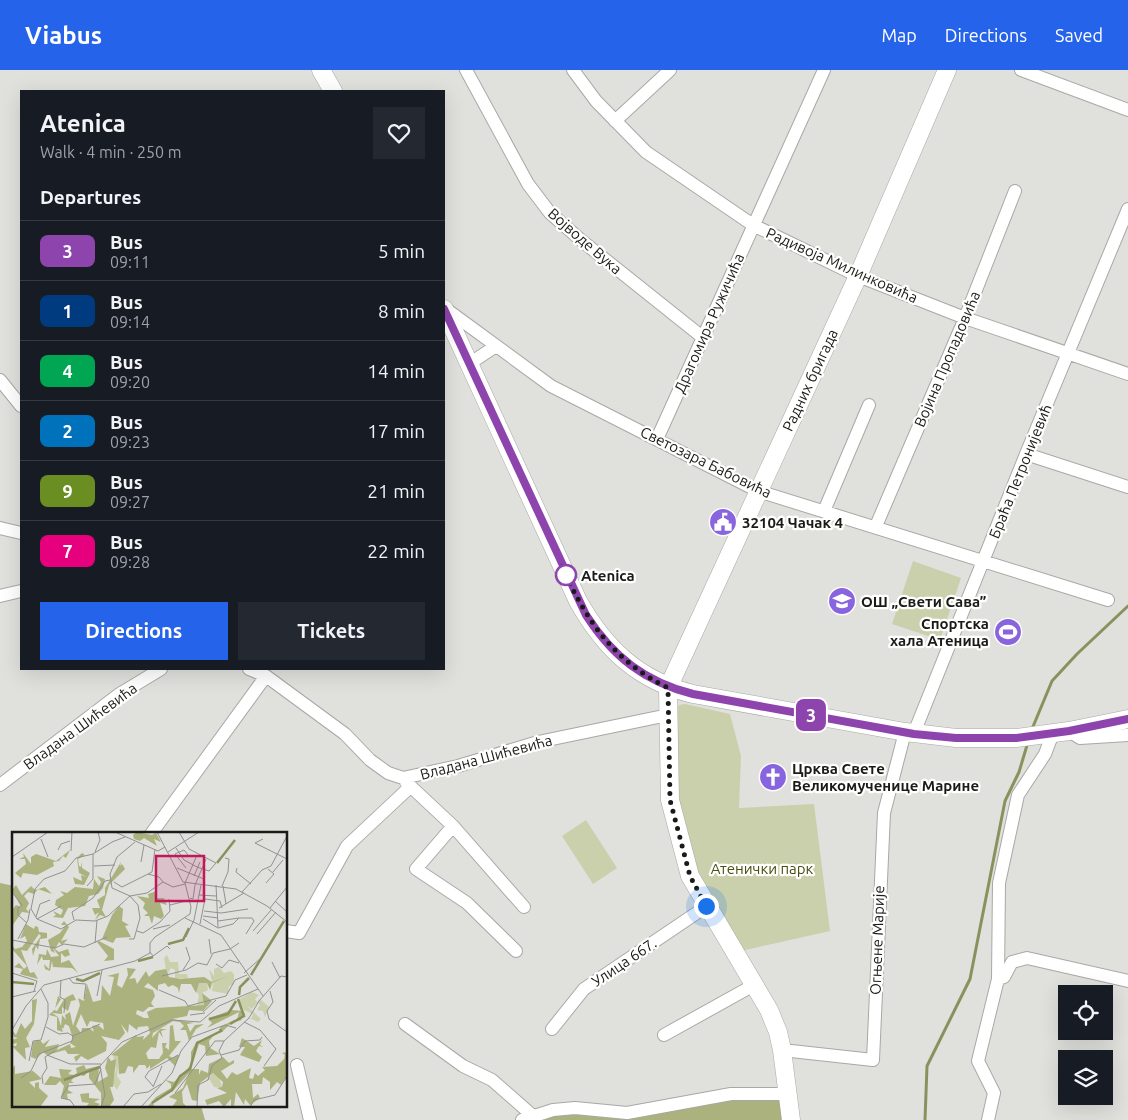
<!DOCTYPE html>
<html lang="en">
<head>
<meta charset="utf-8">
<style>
  body { margin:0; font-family:Ubuntu,sans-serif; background:#242831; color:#f1f3f6; height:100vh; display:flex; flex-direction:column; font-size:19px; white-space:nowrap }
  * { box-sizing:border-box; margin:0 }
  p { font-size:16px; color:#9ea1a6 }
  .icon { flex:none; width:28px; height:28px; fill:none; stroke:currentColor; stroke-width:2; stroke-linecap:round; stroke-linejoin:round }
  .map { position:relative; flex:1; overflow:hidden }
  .details { position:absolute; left:20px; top:20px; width:425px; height:580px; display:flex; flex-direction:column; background:#171b24; border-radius:0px; box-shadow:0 5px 20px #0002 }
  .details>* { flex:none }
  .badge { padding:0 10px; border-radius:8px; font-size:18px; line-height:32px }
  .buttons { position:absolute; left:1058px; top:915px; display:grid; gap:10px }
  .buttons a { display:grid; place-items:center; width:55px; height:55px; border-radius:0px; background:#171b24; box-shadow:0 5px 20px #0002; font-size:25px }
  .you { position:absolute; width:25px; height:25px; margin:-12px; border:4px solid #fff; border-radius:50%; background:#1a73e8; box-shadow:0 0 0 8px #1a73e833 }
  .map>.badge { position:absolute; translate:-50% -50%; box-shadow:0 0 0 2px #fff }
  h2 { padding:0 20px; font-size:19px; line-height:45px }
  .round { display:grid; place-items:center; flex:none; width:52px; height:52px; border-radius:0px; background:#242831 }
  .summary { display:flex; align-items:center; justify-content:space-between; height:85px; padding:0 20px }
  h1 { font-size:24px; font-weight:700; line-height:38px }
  .button { display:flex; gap:10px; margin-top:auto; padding:10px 20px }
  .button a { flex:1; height:58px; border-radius:0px; background:#2563eb; color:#fff; font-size:20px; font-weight:700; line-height:58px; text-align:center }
  .button a+a { background:#242831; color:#f1f3f6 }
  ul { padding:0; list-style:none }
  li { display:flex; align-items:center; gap:15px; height:60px; padding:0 20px; border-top:1px solid #363941 }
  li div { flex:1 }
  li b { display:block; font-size:19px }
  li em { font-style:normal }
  li .badge { min-width:55px; font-weight:700; text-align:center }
  header { display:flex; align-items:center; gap:30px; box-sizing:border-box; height:70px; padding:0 25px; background:#2563eb; color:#fff }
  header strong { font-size:24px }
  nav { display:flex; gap:28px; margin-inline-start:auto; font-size:18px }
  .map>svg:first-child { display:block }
  .green { fill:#cbd0ac }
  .forest { fill:#abb27d }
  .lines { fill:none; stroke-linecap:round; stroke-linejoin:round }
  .stream { stroke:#8b915d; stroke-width:3 }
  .street-casing { stroke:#a8a9a6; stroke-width:14 }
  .secondary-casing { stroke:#a8a9a6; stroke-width:19 }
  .street { stroke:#fff; stroke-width:12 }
  .secondary { stroke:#fff; stroke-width:18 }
  .line-casing { stroke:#fff; stroke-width:11 }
  .line { stroke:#8e44ad; stroke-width:8 }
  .walk { stroke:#1a1a19; stroke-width:5; stroke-dasharray:0 9 }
  .stop-dot { fill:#fff; stroke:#8e44ad; stroke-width:2.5 }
  .labels { text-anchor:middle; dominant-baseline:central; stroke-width:4.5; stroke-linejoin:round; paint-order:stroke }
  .street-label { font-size:15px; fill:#1a1a19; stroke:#fffffe }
  .poi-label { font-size:15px; font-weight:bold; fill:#1a1a19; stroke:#fffffe; text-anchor:start }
  .stop-label { font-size:15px; font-weight:bold; fill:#1a1a19; stroke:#fffffe; text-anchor:start }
  .park-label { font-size:15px; fill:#4a4f11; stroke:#fffffe }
  .inset-river { fill:none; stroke:#8b915d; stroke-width:2.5 }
  .inset-road { fill:none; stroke:#91918f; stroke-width:1 }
  .view { fill:#c2185b; fill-opacity:0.15; stroke:#c2185b; stroke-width:2.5 }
  .inset-edge { fill:none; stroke:#1a1a19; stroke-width:2.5 }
</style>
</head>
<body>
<header>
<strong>Viabus</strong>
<nav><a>Map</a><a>Directions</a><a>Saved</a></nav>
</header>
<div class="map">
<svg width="1128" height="1050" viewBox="0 0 1128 1050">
  <rect width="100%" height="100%" fill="#e0e0dd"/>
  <!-- green -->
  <path class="green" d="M913,491L961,508L940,570L892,554Z
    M685,634L730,644L741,686L739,738L814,734L830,861L741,881C713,831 677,777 673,717C671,692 676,665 677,641L679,635Z
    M586,750L617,798L593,814L562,766Z"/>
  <!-- forest -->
  <path class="forest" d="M0,813L14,816V1036H201L205,1050H0Z
    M731,1024H789L791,1050H522L553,1040L627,1043Z"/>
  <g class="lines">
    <!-- stream -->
    <path class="stream" d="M1032,659L1052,611L1077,584L1128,536
      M925,1050L927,996L970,909L1005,731L1019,702L1028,672"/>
    <!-- street casing -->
    <g class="street-casing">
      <path id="street" d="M466,0L528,114L550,143L582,171L701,266
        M573,0L596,31L646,82L753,155L858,206L965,248L1128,304
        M1021,0L1128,40
        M615,51L670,0
        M446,239L551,316L758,421L1108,530
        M469,294L496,276
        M0,310L21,336
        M657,369L824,0
        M1026,384L1128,417
        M824,441L869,335
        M876,456L965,248L1015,121
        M0,458L21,463
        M0,526L21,521
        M249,599L266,606L345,664L370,690L388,703L403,708L458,696L538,672L668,645
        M1069,661L1080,668L1128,665
        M914,663L1026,384L1128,139
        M406,712L453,756L524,837
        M0,715L118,625L161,599
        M453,756L416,799L467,833L516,881
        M151,764L266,606
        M286,861L299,863L347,776L410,717
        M998,909L1004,907L1012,892L1027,888L1128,911
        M405,954L463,996L492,1010L533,1046
        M552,959L584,919L707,836
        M664,965L754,915
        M782,980L873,990L884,743L905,662
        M297,995L310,1050
        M522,1050L553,1040L575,1038L627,1043L731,1024H789
        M988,1050L994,1023L978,991L998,909L999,813L1018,725L1045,684L1053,663"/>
    </g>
    <!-- secondary casing -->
    <g class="secondary-casing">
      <path id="secondary" d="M321,0L333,21
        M444,239L578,531C605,579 639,611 693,624L905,662L956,668H1016L1069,661L1128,649
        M791,1050L782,980L778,962L769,940L690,806L670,730L668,618L858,206L947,0"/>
    </g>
    <!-- street -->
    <use href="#street" class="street"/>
    <!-- secondary -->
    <use href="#secondary" class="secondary"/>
  </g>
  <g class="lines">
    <!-- line casing -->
    <g class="line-casing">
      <path id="line" d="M444,239L586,545C613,587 645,612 693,624L914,664L956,668H1016L1069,661L1128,649"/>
    </g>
    <!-- line -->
    <use href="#line" class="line"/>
    <!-- walk -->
    <path class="walk" d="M566,505L562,497C588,553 612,589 668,618L670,730L690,806L706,836"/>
  </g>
  <!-- icons -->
  <defs>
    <g id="civic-disc" transform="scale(1.4375)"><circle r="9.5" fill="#8964df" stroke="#fffffe"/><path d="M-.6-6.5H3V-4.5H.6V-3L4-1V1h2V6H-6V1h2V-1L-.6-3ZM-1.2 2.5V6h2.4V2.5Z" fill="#fff"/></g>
    <g id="school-disc" transform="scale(1.4375)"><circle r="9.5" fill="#8964df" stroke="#fffffe"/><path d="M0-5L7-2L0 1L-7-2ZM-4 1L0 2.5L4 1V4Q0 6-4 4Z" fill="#fff"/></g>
    <g id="stadium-disc" transform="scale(1.4375)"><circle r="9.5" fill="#8964df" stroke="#fffffe"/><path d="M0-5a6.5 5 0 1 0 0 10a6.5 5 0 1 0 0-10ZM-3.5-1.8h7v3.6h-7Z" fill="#fff"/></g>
    <g id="church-disc" transform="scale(1.4375)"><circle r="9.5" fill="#8964df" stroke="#fffffe"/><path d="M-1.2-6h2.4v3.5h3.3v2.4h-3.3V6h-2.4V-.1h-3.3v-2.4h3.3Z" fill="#fff"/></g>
  </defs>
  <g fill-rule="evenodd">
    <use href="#civic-disc" x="723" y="452"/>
    <use href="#school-disc" x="842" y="531"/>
    <use href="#stadium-disc" x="1008" y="562"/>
    <use href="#church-disc" x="773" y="707"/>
  </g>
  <!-- markers -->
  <circle class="stop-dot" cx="566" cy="505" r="10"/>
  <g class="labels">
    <!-- street labels -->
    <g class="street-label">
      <text transform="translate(585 171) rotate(41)">Војводе Вука</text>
      <text transform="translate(842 195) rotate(24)">Радивоја Милинковића</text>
      <text transform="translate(709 253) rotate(-66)">Драгомира Ружичића</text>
      <text transform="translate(947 289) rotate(-67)">Војина Пропадовића</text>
      <text transform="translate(810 310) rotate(-65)">Радних бригада</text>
      <text transform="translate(706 392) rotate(26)">Светозара Бабовића</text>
      <text transform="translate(1020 401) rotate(-68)">Браћа Петронијевић</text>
      <text transform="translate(80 656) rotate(-36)">Владана Шићевића</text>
      <text transform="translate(486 687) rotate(-15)">Владана Шићевића</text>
      <text transform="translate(877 870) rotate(-88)">Огњене Марије</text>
      <text transform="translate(624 892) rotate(-34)">Улица 667.</text>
    </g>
    <!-- poi labels -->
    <g class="poi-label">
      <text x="742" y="452">32104 Чачак 4</text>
      <text x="861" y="531">ОШ „Свети Сава”</text>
      <text x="989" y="553" text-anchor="end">Спортска<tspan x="989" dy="17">хала Атеница</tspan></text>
      <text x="792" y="698">Црква Свете<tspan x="792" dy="17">Великомученице Марине</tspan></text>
    </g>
    <!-- stop labels -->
    <g class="stop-label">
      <text x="581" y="505">Atenica</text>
    </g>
    <!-- park labels -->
    <g class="park-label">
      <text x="762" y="798">Атенички парк</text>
    </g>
  </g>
  <!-- overview -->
  <g transform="translate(12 762)">
    <rect width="275" height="275" fill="#e0e0dd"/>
    <path d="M155,123L158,130H166L167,142H175L176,147L163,146V138L159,136L155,143L152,126ZM207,135L212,141L219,139L222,142V152L217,154L216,162L200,159L201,150L209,148L200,150L197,137L202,144V137ZM187,151H195L196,158L190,161L192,173L185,174L187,163L183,158ZM240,160L247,163L243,167L245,170L248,167L257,175L253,185L251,179L245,178L248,173L246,170L240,177L235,174L249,187L246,190L237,186H240L241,182L232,178L226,168ZM101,223L107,224V229L105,244L109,250L105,258L100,251L104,238ZM201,241L207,243L210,256L202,255L198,248H194Z" fill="#cbd0ac"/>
    <path d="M125,0L140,3L144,1L149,10L142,7L145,14L132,6L128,9L122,7L121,3ZM58,18L54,26L51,24L47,29L41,30L42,34L25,43L11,41L9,46L3,41L14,32L13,27H7L12,25L11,21L19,32V25L24,22L44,29ZM70,21L73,23L66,27L67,34L69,35L70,30V36L78,41L72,53L63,52L61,45L70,49L69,43L75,45L67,41L65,26ZM109,30L108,34L110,32L113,37L97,53L90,78L94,85L88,83L83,88L87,80L83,83L80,76H88L85,68L93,63V56ZM85,44L93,47L91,56L86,62L77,64L73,74L56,76L51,86L41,85L44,83L41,79L49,83L51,78L43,73L44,68L52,63L48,59L55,61L63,55L81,57L82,47L87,54L89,50ZM4,53L10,63L19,54L23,58L33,55L40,62L26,57L22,62L16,60L12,64L17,71L14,77L18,81L10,80L0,94V78L4,73L9,75L0,58ZM145,59V66H152L155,73L148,71L152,84L149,87L142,84L140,92L137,84H132L136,81L131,76L133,71L125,64L137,66L136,62ZM107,74L111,77L110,89L117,93L113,94L119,105L104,106L101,111L90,107L100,83ZM52,89L57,95L49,109L56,107L50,113L47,110L43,117L47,120L56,117L58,123L53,125L49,121V131L57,128L66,141L60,136L41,135L40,129L38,139L33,137L32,132L37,137L38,128H31L30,124L25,133L27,122L34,123L35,117L39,125L47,124L41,116L43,121L39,119L36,108L48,101L54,93H49ZM14,92L22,97L23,94L26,95L27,100L35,101V106L28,107L26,118L24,114L21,124L20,117L29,104L27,102L15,119L9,118L18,141L22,140L26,147L11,143L8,142L11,137L2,135L7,131L12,137L15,134L0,117V113L3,117L10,115L15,109L13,104L8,107ZM87,109L102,117V128L92,129L96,124L85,110ZM115,136L124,137L117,147L123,146L125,152L134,139L137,145L143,139L154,137L157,145L169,147L192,145L200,150L216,144L200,151L198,158L195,151H187L184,161L179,152H169L167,161L166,156L161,153L156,155L153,151L146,153V159L136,151L132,155L141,158L143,164L139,171L142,175H137L131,180L125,178L124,182L132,186H137L135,180L144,176L192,173L190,161L200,169L191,179L177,178L175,184L160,187L182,191L175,192L178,200L183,193L192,192L184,197L177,209L174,198H168L172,194L168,190L161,189L141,201L140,206L148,197H155L149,199L151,206L147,200L144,216L139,215L134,221L136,227H147L151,221L150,211H155L153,215L157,218L158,194L161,193L163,209H169L157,224L161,226L168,222L163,234L155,226L138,237V233L135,237L133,233H127L121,241V235L116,234L113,241L107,242L106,224L99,223L124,203L125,205L132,204L131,208L138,201L136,194L126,195L125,198L117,192L116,201L109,192L113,201L107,208L89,204L95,211L94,219L76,228L69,224L64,230L62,225L68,222H56L53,218L35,223L31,220L24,227L19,225L21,210L28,208L31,212L38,207L33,215L47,212L45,218L58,212L59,216L64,215L58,211L61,207L57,194L53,192L51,197L49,195L50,183L54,188L53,183L58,180L61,194L68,173L66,166L72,169L75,152L81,170L89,168L90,153L98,164L102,145L95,144L107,141L105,153L110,156L116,143ZM69,182L75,195L78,189L91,191L92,198L86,193L80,194L82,200L77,196H70L69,201L64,194ZM61,162L64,168L59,169L56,179L50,175V182L40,181L46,185L51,200L45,198V201V185L37,183L43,177L46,164L49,167L42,178L45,179L53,166ZM25,167L22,192L14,206L18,215L13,216L14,228L0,214H4L5,211L0,212V208L6,206L2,205L0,198L4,203L9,191L13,197L20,189V168ZM219,178L231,179L233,182L228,186L230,188L219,191L210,200L203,202L197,209L198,216L208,222L194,224L193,214L187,212L179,237H187V243L189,238L196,241L197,232L211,225L217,231L222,228V231L209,239L215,247L220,240L225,243L239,236L237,246L241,247L243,241L246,244L253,238L250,235L265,234L272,227L273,223L270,221L275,220V244L269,253L265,250L258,258V250L251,245L250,252H240L241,266L246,262L248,266L238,273L233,267L232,273L224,260L222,274H219V267L212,275L207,269L195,273L193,268L215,261L205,256L210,255L211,250L201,241L188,251L185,269L180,268L175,252L170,260L171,271L175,275H160L165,268L157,265L171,256L177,241L161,259L147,265L141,271L142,274H136L144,265L159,256V252L153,248L162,250L179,233V220L185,209L193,208L203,201L209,199L208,195L222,188H225L227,180L195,196L200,191L196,187ZM230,206L242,214L250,208L248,213L251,215L247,214L244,219L250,225L247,230L228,223L233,215H227ZM96,225L99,229L104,227L101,255H98L102,268L97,275H89V261L77,246V239L72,244L65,242L59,249L62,251H57L56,258L61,261L55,262L56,268L49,265L52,254L48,249L44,253H32L38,244L49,246L47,237L60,238L56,242L62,243L65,241L64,236L72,233L74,237L87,234L86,250L96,244L93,236ZM3,233V242L21,239L30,247L17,250L23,256V251L27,250V256L36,264L28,275H0V237ZM77,261V266L88,267L82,270L88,272L84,275H74L77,271L70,270L68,262Z" fill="#abb27d" fill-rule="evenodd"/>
    <path class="inset-river" d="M205,31L223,8M156,112L171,108L177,96M126,129L141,125M239,143L272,89M64,147L71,149L88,141M0,150L22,152M227,163L228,155L237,146M197,187L216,182L224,169M218,192L232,184L226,167M52,248L88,235M140,271L160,258L168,244L178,237L185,211L209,199L208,197"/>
    <path class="inset-road" d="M103,0L146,19L153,15M145,0L171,50L224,57L255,74L275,90M113,5L100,10L81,22L64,26L53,39L32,47L23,57L19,77L25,87L49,97L64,88L83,89L96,84L118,64M29,7L36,25M251,7L243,11L275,27M164,16L172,28L185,35L197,39L204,31L177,17L167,0M46,18L49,12L58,9M59,19L60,0M83,20L88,8L86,0M156,20L187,0M0,25L36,0M129,30L132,13M82,34L103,33M165,36L192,47M174,36L163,22L172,18L176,23M225,36L224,40L239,52M261,40L271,28M136,42L147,45L151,50M182,44L188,30M102,50L110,55L140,40L143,17M254,51L262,42L256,37M183,53L194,27M204,53L206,95M75,54L81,47V22M210,54L216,40L217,27L213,26M211,54L214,72M0,60L10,73L6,76V83L15,91M230,60L250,38L259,34L275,4M187,63L204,64M118,64L100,56L98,42L105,25L123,10M118,64L135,61L151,50L161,55L173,52M178,66L181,67L183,53M263,69L275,80M158,73L178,68M207,76L232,61M258,76L275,55M192,79L209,81L236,77M191,84L206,86M24,85L28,72L38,68M173,86L209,103L251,164M25,87L49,74M191,87L206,96M62,88L60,80L81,66L93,49L98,48M206,89L227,86M188,92L193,67L208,69L210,76M206,96L221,92L227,86H240L242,89L234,102M141,97L158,93M125,99L131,101L148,90L158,79L157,67M241,99L260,77M245,102L264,80M174,105L182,88L189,53M6,107L16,88L18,77M117,107H122L128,86L126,73L118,64M197,107L199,122M0,108L43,116L52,112L72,115L95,105M83,111L85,88M138,120L141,124L155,114L158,117M260,130L268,146M204,132L210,136L217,128L227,131M171,138L178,127L174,115M0,141L25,149L22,159M232,141L249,126M150,144L174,138L186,131L195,133L201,121L218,117L227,111M57,146L61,151L74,152L72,167M49,148L48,165L53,168L52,181M147,158L173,169L176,174L214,164L223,148L235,143M258,159L261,170L255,179L257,187L275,200M85,164L90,138M0,165L24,159M191,180L204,168M178,183L193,181M232,190L248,198L264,217L252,234M0,198L14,174L32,153L123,129L138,121V111L143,105L178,82L179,75L173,51L185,23M61,204L88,192M35,223L58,232H89M209,223L227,218L233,209L248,208L250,205M17,229L21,209L29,208L36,185V171L29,157M9,246L19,239L27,222L60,209L61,204L56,201L47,202L34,195M31,252L30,244L35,236L33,225L43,219M141,254L133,245L137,239L166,223M141,255L150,234M163,261L203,209H212M63,275L58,268L49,266L56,254L83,252L89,237M89,275L93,263L88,234L110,210L160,188L188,190L207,174L246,157M111,275L122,262L136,260L149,252M129,275L160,241L169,219L180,205L213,193L224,196M185,275L186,253L196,248L200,234L210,226L207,219L212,209L237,186L247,169L269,144L275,145M238,275L242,268L263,263L275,244"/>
    <path class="view" d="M144,24H192V69H144Z"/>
    <rect width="275" height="275" class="inset-edge"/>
  </g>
</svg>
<div class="buttons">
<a><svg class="icon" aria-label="locate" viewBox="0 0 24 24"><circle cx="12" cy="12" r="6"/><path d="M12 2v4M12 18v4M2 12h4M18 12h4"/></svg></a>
<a><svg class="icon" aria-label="layers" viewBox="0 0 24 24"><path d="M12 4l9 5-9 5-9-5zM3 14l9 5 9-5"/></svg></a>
</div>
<div class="you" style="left:706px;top:836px"></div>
<b class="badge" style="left:811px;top:645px;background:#8e44ad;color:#fff">3</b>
<section class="details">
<div class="summary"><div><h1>Atenica</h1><p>Walk · 4 min · 250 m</p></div><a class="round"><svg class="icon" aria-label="heart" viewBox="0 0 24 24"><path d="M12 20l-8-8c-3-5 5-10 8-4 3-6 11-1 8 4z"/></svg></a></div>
<h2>Departures</h2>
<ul>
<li><span class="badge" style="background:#8e44ad;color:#fff">3</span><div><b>Bus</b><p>09:11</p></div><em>5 min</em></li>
<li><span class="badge" style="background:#003b80;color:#fff">1</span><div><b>Bus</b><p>09:14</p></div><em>8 min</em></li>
<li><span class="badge" style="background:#00a651;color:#fff">4</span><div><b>Bus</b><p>09:20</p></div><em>14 min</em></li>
<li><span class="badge" style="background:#0072bc;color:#fff">2</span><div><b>Bus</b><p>09:23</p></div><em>17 min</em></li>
<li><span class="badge" style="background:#6b8e23;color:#fff">9</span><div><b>Bus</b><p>09:27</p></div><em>21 min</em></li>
<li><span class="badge" style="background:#e6007e;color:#fff">7</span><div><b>Bus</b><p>09:28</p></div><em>22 min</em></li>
</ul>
<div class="button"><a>Directions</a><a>Tickets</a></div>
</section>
</div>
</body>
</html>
